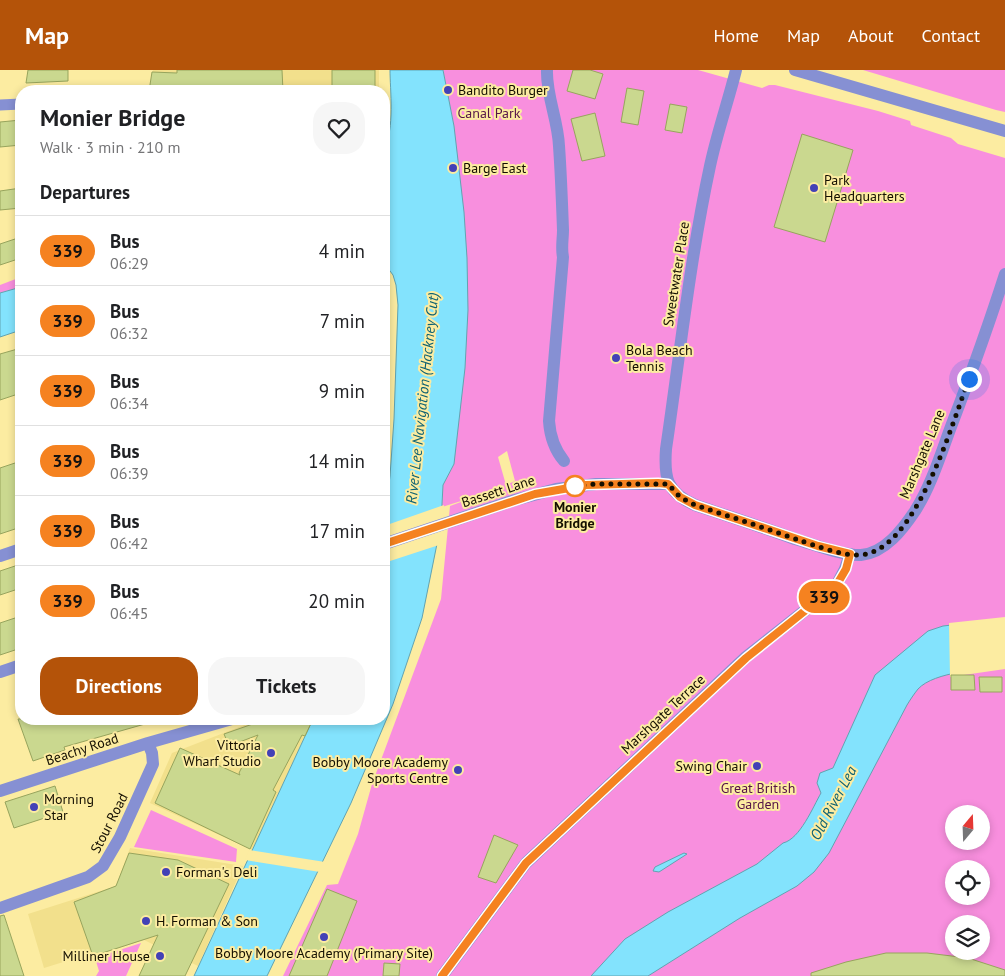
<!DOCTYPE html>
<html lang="en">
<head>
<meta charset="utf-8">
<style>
  body { margin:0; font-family:"PT Sans",sans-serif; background:#f6f6f6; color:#202124; height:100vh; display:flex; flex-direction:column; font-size:19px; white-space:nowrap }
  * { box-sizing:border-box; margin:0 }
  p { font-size:16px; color:#757577 }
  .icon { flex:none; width:28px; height:28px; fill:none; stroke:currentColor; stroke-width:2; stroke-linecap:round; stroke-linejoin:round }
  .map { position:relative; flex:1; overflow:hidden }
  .side { position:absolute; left:15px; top:15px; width:375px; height:640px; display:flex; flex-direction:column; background:#fff; border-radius:20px; box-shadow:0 2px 8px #0003 }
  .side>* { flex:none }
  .badge { padding:0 10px; border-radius:16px; font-size:18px; line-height:32px }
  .needle { width:32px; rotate:19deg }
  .fabs { position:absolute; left:945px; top:735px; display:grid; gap:10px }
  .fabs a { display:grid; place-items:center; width:45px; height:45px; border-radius:50%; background:#fff; box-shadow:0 2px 8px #0003; font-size:25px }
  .you { position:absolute; width:25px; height:25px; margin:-12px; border:4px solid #fff; border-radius:50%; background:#1a73e8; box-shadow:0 0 0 8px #1a73e833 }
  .map>.badge { position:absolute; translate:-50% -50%; box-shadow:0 0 0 2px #fff }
  h2 { padding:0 25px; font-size:19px; line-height:45px }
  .round { display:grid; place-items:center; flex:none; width:52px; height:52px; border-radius:20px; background:#f6f6f6 }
  .headline { display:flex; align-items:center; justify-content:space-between; height:85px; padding:0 25px }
  h1 { font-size:24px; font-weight:800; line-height:38px }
  .primary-button { display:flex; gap:10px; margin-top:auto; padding:10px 25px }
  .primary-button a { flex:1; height:58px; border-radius:20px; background:#b45309; color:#fff; font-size:20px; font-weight:800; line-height:58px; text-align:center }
  .primary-button a+a { background:#f6f6f6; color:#202124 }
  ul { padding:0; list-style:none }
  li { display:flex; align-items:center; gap:15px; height:70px; padding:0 25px; border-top:1px solid #e0e0e0 }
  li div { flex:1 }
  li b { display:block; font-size:19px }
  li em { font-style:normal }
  li .badge { min-width:55px; font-weight:700; text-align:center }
  header { display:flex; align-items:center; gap:30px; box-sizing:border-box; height:70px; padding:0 25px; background:#b45309; color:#fff }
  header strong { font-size:24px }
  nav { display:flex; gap:28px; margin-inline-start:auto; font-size:18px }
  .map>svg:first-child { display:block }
  .built { fill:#f2e08c }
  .green { fill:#f88fde; fill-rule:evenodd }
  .water { fill:#83e3fd; stroke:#62a3b1 }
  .pier { fill:#fceca1 }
  .building { fill:#cad88f; stroke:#97a45d }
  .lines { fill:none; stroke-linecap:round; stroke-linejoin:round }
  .pedestrian { stroke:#8690d3; stroke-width:11 }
  .minor { stroke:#8690d3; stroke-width:12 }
  .tertiary { stroke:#8690d3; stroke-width:12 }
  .line-casing { stroke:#fff; stroke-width:11 }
  .line { stroke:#f58220; stroke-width:8 }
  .walk { stroke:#140f00; stroke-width:5; stroke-dasharray:0 9 }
  .poi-dot { fill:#4341b6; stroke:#fceca1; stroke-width:2 }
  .stop-dot { fill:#fff; stroke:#f58220; stroke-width:2.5 }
  .labels { text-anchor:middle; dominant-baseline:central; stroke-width:4; stroke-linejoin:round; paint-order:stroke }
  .poi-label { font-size:14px; fill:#140f00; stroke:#fceca1; text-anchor:start }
  .park-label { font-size:14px; fill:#541247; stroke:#fceca1 }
  .street-label { font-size:14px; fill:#140f00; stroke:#fceca1 }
  .stop-label { font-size:14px; font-weight:bold; fill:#140f00; stroke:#fceca1 }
  .water-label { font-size:15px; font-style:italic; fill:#0e6172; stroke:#fceca1 }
</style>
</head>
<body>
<header>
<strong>Map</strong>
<nav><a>Home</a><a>Map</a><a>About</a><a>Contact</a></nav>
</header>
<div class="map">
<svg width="1005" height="906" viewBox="0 0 1005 906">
  <rect width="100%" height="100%" fill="#fceca1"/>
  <!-- built -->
  <path class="built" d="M153,0H379V21H149Z
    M260,649H313L252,780L150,733L172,683Z
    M130,778L243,796L198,896L144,870L93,886L92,883L44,898L28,844L116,816Z"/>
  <!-- green -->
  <path class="green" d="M443,0H698L762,18L769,15H775L878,41L910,51L911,55L951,68L958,74L1005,88V906H283L327,815L338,814L358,764L372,714L441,529L450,436L477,426L442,437L443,415L454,394V56ZM507,381L515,411L506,415L498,387ZM954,744H981V771H954ZM954,799H981V826H954ZM954,854H981V881H954Z
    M863,0H1005V42L996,40Z
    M21,207V217L0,223V215Z
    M151,740L237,779L236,792L134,777Z
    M141,873L126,906H96L99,901L95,888Z"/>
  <!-- water -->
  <path class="water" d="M390,0H443L454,56L464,142L467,188L468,240L465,298L454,394L443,415L441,454L422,548L393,634L351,733L267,906H194L313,649H384V451L390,406L394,349L398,235L396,215L393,205L384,193V76C395,61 390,19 390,0Z
    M21,217V260L0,267V223Z
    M1005,549V596C982,600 935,601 918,619C914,624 910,630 907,635L829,783L814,802L797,816L740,848L648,906H591L625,869L668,842L757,794L783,773C800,769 813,737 821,723L817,713L820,703L833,698L875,605L928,561L943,556Z
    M684,783L687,784L659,802L653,801L655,797Z"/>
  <!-- pier -->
  <path class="pier" d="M444,435L443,454L439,475L384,493V456Z
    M1005,547V599L950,607L949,553Z
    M249,780L325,792L320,802L245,790Z"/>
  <!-- building -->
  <path class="building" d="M28,0H68V11L26,13Z
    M177,0H282L283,21H149L152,2L177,3Z
    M332,0H375V21H332Z
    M573,0H590L603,4L595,29L567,21Z
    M627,18L644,21L638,55L621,52Z
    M670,34L687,37L682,63L665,60Z
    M595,43L605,86L582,91L571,49Z
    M21,50V75L0,77V52Z
    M802,64L853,80L825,172L774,157Z
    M21,118V138L0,140V121Z
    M21,167V188L0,195V174Z
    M21,278V323L0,330V284Z
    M21,391V457L0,464V398Z
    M21,494V518L0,525V501Z
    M21,546V578L0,585V553Z
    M951,605H974L975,620H951Z
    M979,607H1002V622H980Z
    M18,649H151L152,652L64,677L65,680L33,691Z
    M267,649H313L305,666L302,665L273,720L276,722L250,779L155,733L180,678L240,705L239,703L258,665L229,676L224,664Z
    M55,716L63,742L14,758L5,732Z
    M494,765L518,775L496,813L478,807Z
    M129,783L178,790L229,814L185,906H139L158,865L93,886L74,832L116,816Z
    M327,819L357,831L327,906H289Z
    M4,845L24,906H0V846Z
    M886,883H927L968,888L1005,900V906H811V903L846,892Z
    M384,893L400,894L399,906H383Z"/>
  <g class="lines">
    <!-- pedestrian -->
    <path class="pedestrian" d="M0,35L21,34"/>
    <!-- minor -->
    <path class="minor" d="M547,0C546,25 558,50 559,76C561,104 562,132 563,160C563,169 561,178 563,187L549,351C550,366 554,379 564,391
      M795,0L1005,61
      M384,474L515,430L556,419L596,414H668
      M0,486L21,479
      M0,602L21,595
      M0,721L148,673L232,649
      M0,838L88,807L103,796L120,767L153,694L152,683L148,673
      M442,906L526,793L746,587L836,516L845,499L850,484"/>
    <!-- tertiary -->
    <path class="tertiary" d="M736,0C728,32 717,63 710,96C690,189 680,284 666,379C664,407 666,422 695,435C728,446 762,457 795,469C813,474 843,486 861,485C885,483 903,459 915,441C932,414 941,383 952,354C971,304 989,254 1005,204"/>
  </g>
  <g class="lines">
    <!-- line casing -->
    <g class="line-casing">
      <path id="line" d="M384,474L535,424L586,415L658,413L668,414L680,427L695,435L818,476L850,484L846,499L836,516L746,588L526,793L442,906"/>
    </g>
    <!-- line -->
    <use href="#line" class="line"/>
    <!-- walk -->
    <path class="walk" d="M575,416L596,414H668L680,427L695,435C728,446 762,457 796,469C814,475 839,485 858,485C915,485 952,353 969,309"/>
  </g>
  <!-- markers -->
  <g class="poi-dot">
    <circle cx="448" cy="20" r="5"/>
    <circle cx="453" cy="98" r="5"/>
    <circle cx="814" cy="118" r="5"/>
    <circle cx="616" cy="288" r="5"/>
    <circle cx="271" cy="683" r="5"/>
    <circle cx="757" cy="696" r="5"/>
    <circle cx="458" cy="700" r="5"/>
    <circle cx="34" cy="737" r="5"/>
    <circle cx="166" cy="802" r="5"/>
    <circle cx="146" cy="851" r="5"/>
    <circle cx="324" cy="867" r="5"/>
    <circle cx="160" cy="886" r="5"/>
  </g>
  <circle class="stop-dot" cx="575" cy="416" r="10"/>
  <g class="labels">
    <!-- poi labels -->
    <g class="poi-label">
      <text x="458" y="20">Bandito Burger</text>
      <text x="463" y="98">Barge East</text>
      <text x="824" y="110">Park<tspan x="824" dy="16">Headquarters</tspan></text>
      <text x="626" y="280">Bola Beach<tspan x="626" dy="16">Tennis</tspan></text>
      <text x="261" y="675" text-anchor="end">Vittoria<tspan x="261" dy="16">Wharf Studio</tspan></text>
      <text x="448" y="692" text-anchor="end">Bobby Moore Academy<tspan x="448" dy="16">Sports Centre</tspan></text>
      <text x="747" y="696" text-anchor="end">Swing Chair</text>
      <text x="44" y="729">Morning<tspan x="44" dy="16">Star</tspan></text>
      <text x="176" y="802">Forman's Deli</text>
      <text x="156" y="851">H. Forman &amp; Son</text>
      <text x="324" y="883" text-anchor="middle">Bobby Moore Academy (Primary Site)</text>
      <text x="150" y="886" text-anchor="end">Milliner House</text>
    </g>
    <!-- park labels -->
    <g class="park-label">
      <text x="489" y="43">Canal Park</text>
      <text x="758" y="718">Great British<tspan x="758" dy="16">Garden</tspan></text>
    </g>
    <!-- street labels -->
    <g class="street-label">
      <text transform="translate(676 204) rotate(-81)">Sweetwater Place</text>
      <text transform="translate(922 384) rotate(-67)">Marshgate Lane</text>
      <text transform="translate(498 421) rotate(-18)">Bassett Lane</text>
      <text transform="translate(663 644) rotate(-43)">Marshgate Terrace</text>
      <text transform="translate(82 679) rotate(-18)">Beachy Road</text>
      <text transform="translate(109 753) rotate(-63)">Stour Road</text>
    </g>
    <!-- stop labels -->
    <g class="stop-label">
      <text x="575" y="437">Monier<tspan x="575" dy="16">Bridge</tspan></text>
    </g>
    <!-- water labels -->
    <g class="water-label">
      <text transform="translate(422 328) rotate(-84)">River Lee Navigation (Hackney Cut)</text>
      <text transform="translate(833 733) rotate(-62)">Old River Lea</text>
    </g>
  </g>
</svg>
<div class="fabs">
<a><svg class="needle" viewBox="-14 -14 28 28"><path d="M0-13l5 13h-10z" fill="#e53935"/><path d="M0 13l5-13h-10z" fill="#757577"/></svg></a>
<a><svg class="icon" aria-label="locate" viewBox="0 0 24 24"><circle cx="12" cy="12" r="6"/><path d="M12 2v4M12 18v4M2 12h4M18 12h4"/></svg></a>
<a><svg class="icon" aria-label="layers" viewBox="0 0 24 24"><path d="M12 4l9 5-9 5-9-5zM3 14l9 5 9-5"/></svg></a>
</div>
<div class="you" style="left:969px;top:309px"></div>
<b class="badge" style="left:824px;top:527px;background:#f58220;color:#111">339</b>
<section class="side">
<div class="headline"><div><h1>Monier Bridge</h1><p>Walk · 3 min · 210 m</p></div><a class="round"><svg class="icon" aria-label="heart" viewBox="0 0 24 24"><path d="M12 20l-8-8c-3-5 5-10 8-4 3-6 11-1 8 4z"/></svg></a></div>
<h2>Departures</h2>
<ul>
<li><span class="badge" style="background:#f58220;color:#111">339</span><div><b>Bus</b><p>06:29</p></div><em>4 min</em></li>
<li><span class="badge" style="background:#f58220;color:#111">339</span><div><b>Bus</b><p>06:32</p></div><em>7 min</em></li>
<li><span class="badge" style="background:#f58220;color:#111">339</span><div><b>Bus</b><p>06:34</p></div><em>9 min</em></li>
<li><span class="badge" style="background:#f58220;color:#111">339</span><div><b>Bus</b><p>06:39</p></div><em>14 min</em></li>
<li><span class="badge" style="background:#f58220;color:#111">339</span><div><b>Bus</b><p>06:42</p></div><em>17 min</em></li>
<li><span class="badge" style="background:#f58220;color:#111">339</span><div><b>Bus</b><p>06:45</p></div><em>20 min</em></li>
</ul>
<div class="primary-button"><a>Directions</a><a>Tickets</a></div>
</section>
</div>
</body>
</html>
